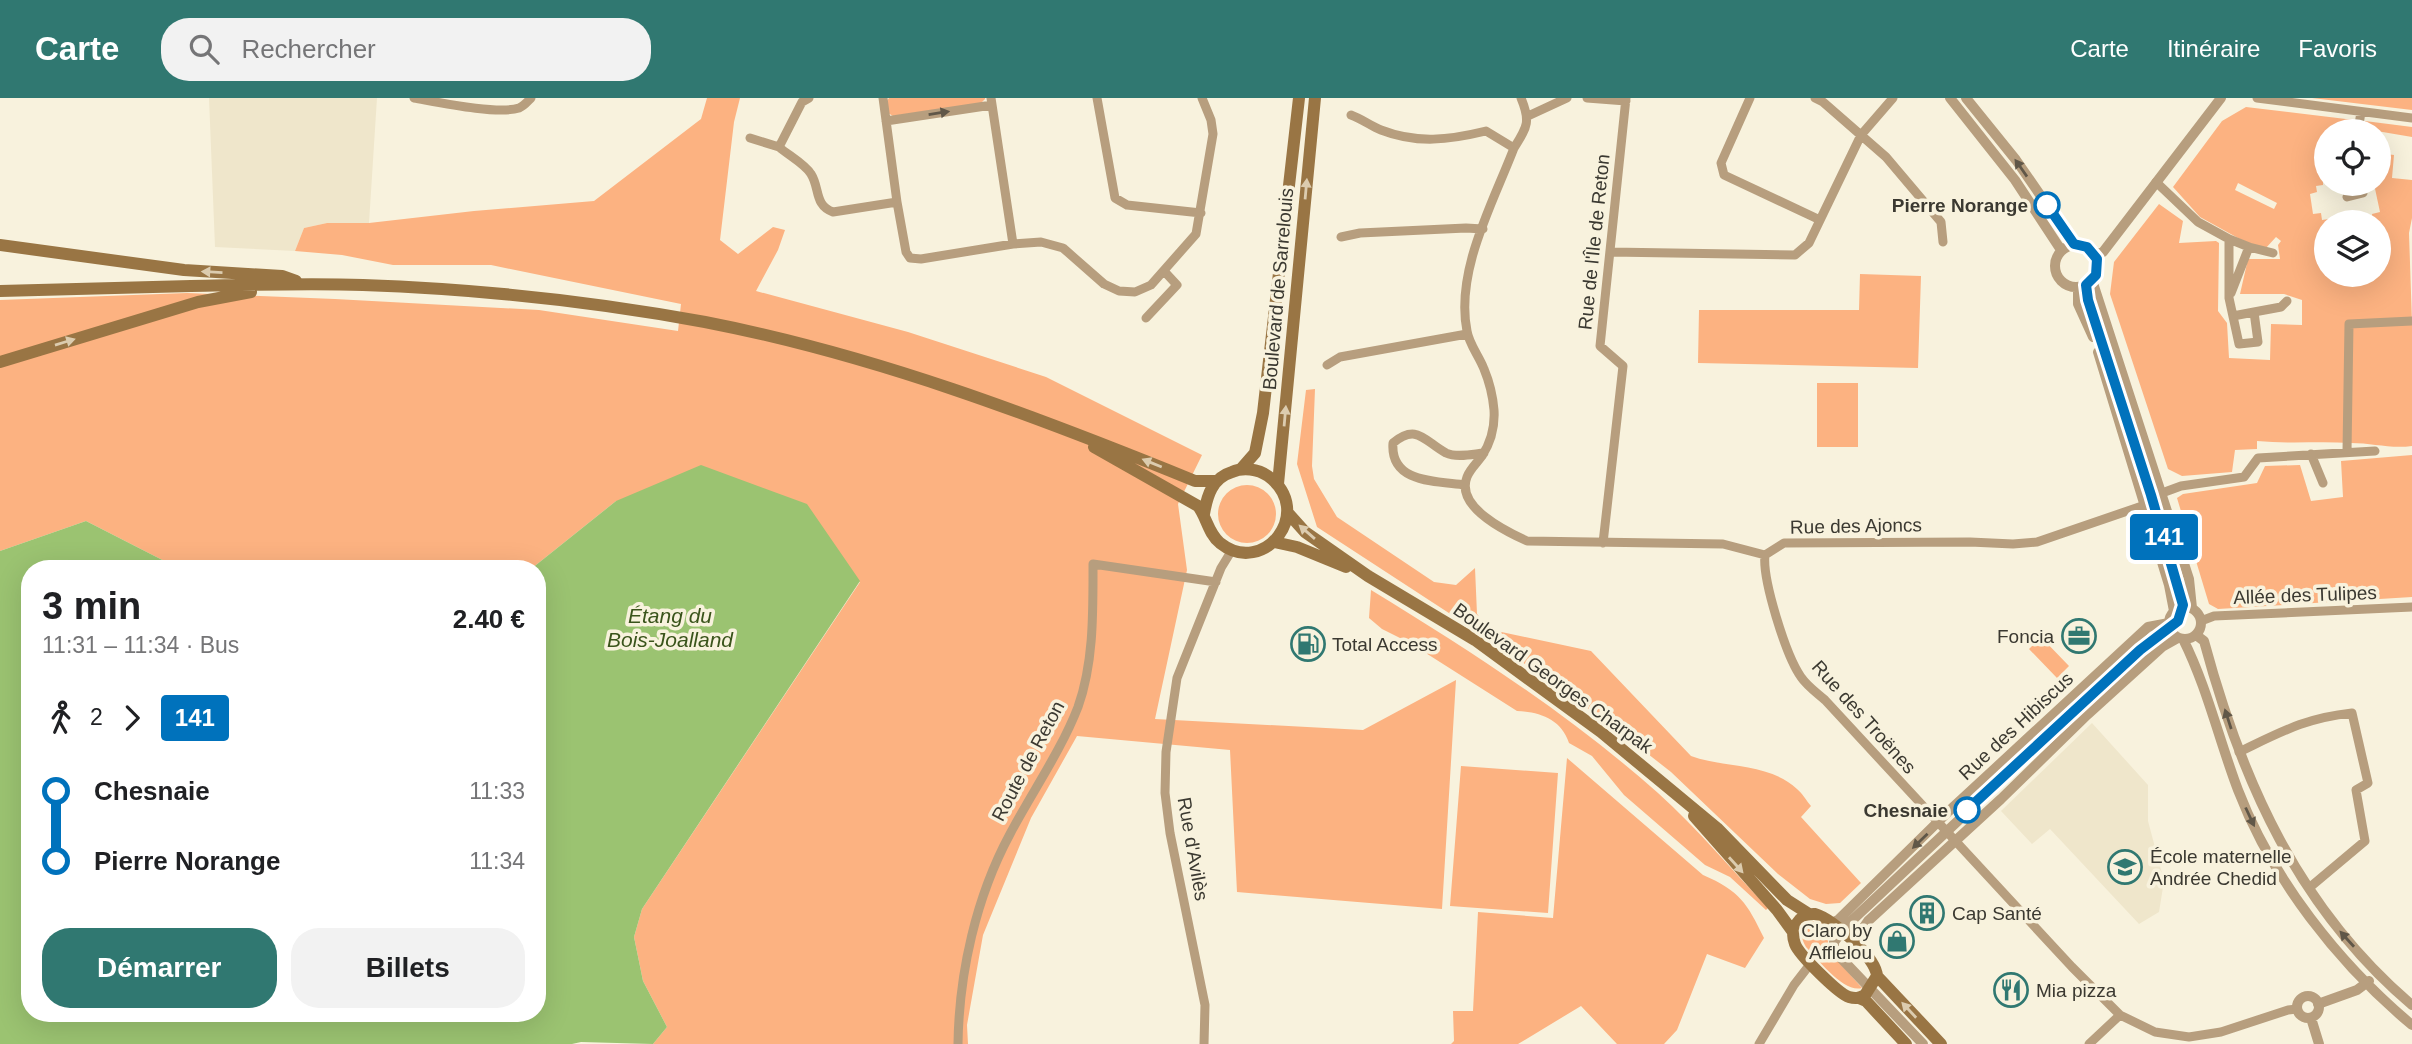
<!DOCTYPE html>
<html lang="fr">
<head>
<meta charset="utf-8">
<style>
  body { margin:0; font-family:Helvetica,sans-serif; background:#f2f2f2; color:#202124; height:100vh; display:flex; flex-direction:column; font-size:26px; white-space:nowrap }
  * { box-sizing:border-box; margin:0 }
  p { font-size:23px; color:#757577 }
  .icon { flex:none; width:38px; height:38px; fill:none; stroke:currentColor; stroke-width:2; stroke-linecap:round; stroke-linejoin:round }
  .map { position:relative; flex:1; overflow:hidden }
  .drawer { position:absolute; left:21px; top:462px; width:525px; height:462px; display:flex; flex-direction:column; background:#fff; border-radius:28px; box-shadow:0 7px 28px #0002 }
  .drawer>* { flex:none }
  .badge { padding:0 14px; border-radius:5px; font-size:24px; line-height:46px }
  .fabs { position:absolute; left:2314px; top:21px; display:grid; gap:14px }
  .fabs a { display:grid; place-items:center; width:77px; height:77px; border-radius:50%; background:#fff; box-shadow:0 7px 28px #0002; font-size:35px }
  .map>.badge { position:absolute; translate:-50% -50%; box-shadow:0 0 0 4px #fff }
  .legs { display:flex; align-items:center; gap:10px; height:77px; padding:0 21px; font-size:23px }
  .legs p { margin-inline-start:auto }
  .headline { display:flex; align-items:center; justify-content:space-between; height:119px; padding:0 21px }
  h1 { font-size:38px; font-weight:700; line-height:52px }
  .cta { display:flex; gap:14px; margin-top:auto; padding:14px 21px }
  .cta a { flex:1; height:80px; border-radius:28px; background:#307871; color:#fff; font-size:28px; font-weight:700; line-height:80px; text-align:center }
  .cta a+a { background:#f2f2f2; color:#202124 }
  ul { padding:0 21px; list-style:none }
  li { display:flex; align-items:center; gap:24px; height:70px; font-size:26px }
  li i { display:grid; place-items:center; width:10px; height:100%; margin:0 9px; background:currentColor }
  li i::after { content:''; width:18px; height:18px; margin:-9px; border:5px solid; border-radius:50%; background:#fff }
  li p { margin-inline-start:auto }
  li:first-child i { background:linear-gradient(#0000 50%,currentColor 0) }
  li:last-child i { background:linear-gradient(currentColor 50%,#0000 0) }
  header { display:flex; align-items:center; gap:42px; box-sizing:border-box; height:98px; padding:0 35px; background:#307871; color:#fff }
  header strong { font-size:33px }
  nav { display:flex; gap:38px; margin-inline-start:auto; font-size:24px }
  .search { width:490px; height:63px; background:#f2f2f2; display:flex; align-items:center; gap:18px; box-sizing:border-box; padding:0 24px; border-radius:28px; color:#757577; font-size:26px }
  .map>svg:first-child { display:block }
  .built { fill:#efe6cb }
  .green { fill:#fcb281; fill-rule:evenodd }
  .water { fill:#9bc371 }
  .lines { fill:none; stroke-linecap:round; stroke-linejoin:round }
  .minor { stroke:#b79e7e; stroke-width:9 }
  .tertiary { stroke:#b79e7e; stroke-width:10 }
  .secondary { stroke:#997544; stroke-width:12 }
  .oneway { fill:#605748 }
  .oneway2 { fill:#dcccaf }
  .line-1-casing { stroke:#fff; stroke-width:16 }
  .line-1 { stroke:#0072bc; stroke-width:10 }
  .stop-1-dot { fill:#fff; stroke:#0072bc; stroke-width:3.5 }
  .labels { text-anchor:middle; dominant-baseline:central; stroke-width:7; stroke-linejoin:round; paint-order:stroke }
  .stop-label { font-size:19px; font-weight:bold; fill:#3b3931; stroke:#f8f2dd; text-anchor:end }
  .street-label { font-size:19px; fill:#3b3931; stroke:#f8f2dd }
  .poi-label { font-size:19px; fill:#3b3931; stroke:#f8f2dd; text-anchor:start }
  .water-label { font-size:21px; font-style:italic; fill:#3a541b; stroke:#f8f2dd }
</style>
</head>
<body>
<header>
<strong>Carte</strong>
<div class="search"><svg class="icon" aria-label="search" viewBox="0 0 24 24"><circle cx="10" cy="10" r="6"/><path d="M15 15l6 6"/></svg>Rechercher</div>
<nav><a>Carte</a><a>Itinéraire</a><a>Favoris</a></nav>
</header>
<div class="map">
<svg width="2412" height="946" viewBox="0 0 2412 946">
  <rect width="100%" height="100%" fill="#f8f2dd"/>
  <!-- built -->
  <path class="built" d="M209,0H377L369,125H327L304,130L295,153L215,149Z
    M2092,625L2148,687V723L2164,783L2159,814L2139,826L2050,731L2032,746L2001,713Z"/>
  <!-- green -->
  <path class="green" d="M707,0H740L734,24L720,142L738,156L773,129L785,132L778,152L756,193L908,234L1046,279L1202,357L1178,406L1187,472L1155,621L1363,632L1456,582L1442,811L1237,794L1230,652L1077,638L1031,720L983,837L967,927L968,946H653L667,929L643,883L634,839L642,811L860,484L616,403L531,471H180L86,423L0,453V202L187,195L335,201L539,212L678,233L681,206L491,167H393L342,157L295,153L304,130L327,125H369L474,113L594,103L701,21Z
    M889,0H985V1L981,5L893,18L888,15L887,3Z
    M2312,0H2412V12Z
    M2246,9L2354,22L2351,33H2326V80L2323,81V87L2316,88L2317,94L2310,96L2313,116L2321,115L2322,122L2329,121L2330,124H2326V177H2378V124H2373L2372,116L2380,114L2374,86H2378V55L2394,57L2392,80L2412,82V120L2409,135L2412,225V348C2391,351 2372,345 2351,345C2320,343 2289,346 2257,343V351L2235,352L2232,374L2182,378L2168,371L2110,196L2114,164L2159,106L2183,123L2179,145L2216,143L2219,145L2218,213L2227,225L2229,260L2270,262L2271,226L2302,227V202L2284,196H2240L2248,161H2280L2278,147L2281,143L2276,139L2265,151L2247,145L2200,119L2173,89L2222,23ZM2238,85L2277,105L2274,111L2235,92Z
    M2365,23L2412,29V39L2365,31Z
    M1860,176L1921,178L1918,270L1698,265L1699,212H1859Z
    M1817,285H1858V349H1817Z
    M1315,291L1312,368L1314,381L1337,419L1434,484L1456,487L1475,470L1477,516L1492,532L1591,553L1691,658C1724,670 1770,665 1797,691C1802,695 1806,702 1811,708L1801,719L1861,785L1840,805L1826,806L1810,801L1778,776L1671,674L1611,627L1501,549L1317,429L1297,366L1306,292Z
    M2412,357V499L2218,511L2209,506L2177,400L2183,396L2257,385L2265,368L2300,367L2311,403L2343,399L2341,363Z
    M1218 416a29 29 0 1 1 58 0a29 29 0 1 1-58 0Z
    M1371,492C1471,553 1570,617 1658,695C1697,730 1732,772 1768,810L1766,812L1730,779L1705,767L1624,697L1592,658L1569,645C1561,621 1540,614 1517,613L1410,545L1382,531L1369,520Z
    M2041,539L2069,568L2057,580L2029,551Z
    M1567,660L1703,777C1740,793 1747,805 1764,840L1745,870L1707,856L1677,932L1664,946H1617L1581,908L1518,946H1451L1454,943L1453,913H1473L1478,814L1553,820Z
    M1461,668L1558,675L1548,815L1450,808Z
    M1813,823L1822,825L1830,833L1827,849L1831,855L1862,890C1843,895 1819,862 1806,849C1799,837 1801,829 1813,823Z"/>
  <!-- water -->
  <path class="water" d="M701,367L807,406L860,483L642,811L634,839L643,883L667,929L653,946L581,944L572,946H0V453L86,423L180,471H30V915H537V471H531L616,403Z"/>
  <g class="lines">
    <!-- minor -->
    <path class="minor" d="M414,0C437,4 498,17 519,10C524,8 527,4 531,0
      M809,0L802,4L779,49C788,57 805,66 811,76C820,90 814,107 833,114L897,104
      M883,0L897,104L906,154L910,160L921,161L1013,146L1041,144L1063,150L1104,186L1119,193L1135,194L1151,187L1196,136L1213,36L1211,22L1202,0
      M991,0L1013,146
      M1097,0L1115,100L1127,107L1201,115
      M1521,0C1531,24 1527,29 1514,50C1493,105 1455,173 1467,233C1469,246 1479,258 1484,271C1489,283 1493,300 1494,312C1495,328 1491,344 1482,358C1477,365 1470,371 1467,379C1455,409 1507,434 1527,443L1723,446L1765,457
      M1587,0L1626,3
      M1750,0L1721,65L1724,77L1820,122
      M1815,0L1823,4L1886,59L1941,124L1943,144
      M2257,0L2412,20
      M1351,17C1362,21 1371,28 1381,32C1417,46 1449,42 1486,33L1514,50
      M1528,18L1567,0
      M886,23L992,7
      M2358,33L2361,14
      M750,40L779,49
      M2156,84L2198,124L2229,141V200L2239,246L2258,244L2254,214L2281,209L2287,203
      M2347,99L2363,95L2361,86
      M1341,139L1360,135L1466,130L1483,131
      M2229,141L2249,149
      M1611,154L1795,157L1809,145L1861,37L1893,0
      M2231,195L2249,149L2273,155
      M2233,218L2254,214
      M1146,220L1177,187L1164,173
      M1327,267L1340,259L1467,236
      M2347,353L2349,226L2412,223
      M2311,356L2323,385
      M1465,387C1435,383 1390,385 1393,345C1417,325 1424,343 1446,355C1457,360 1473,356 1484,355
      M2162,395L2181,388L2244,379L2258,360L2375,353
      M1603,445L1623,268L1600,248L1626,0
      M1765,457C1762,481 1786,558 1801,579C1807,588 1817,595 1825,602L2072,869L2120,917L2155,934L2189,939L2221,934L2288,912L2297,911
      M1765,457L1784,445L1970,444L2013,446L2037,444L2145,407
      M2201,523L2214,518L2412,509
      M2239,654C2281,634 2305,620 2352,615L2368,685L2356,692L2365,743L2309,790
      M958,946C959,875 976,799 1010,736C1032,694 1061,653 1078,609C1094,564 1093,513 1093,466L1216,484
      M1204,946L1205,907L1170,735L1165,695L1166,654L1177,580L1221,470L1232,452
      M1759,946L1794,887L1811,865
      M2089,946L2120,917"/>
    <!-- tertiary -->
    <path class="tertiary" d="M1950,0L2015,82L2061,152
      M1966,0L2016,62L2074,146
      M2055 168a21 21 0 1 1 42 0a21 21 0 1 1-42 0Z
      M2095,157L2103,154L2221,0
      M2092,182L2189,481L2192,510
      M2078,189V206L2093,239
      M2098,254L2169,487L2174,513
      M2169 525a16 16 0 1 1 32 0a16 16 0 1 1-32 0Z
      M2196,537L2204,543C2242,684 2299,811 2412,907
      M2183,541C2207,589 2219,642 2238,692C2272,781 2339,866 2412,927
      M1832,825L1838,822L1949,713L2148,529L2169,525
      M1856,847L1855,842L1868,823L2001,701L2087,617L2162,549L2178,540
      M2297 909a11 11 0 1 1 22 0a11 11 0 1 1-22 0Z
      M2318,906L2357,892L2369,883
      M2311,920L2319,946
      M1923,946L1839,858L1834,850V844L1846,828L2140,552L2178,523L2183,507L2151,397L2088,202L2086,187"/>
    <!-- secondary -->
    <path class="secondary" d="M0,147L184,172L282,178L296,183
      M0,193C63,191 127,190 191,188C248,187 305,185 363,187C477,191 592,203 705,224C875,257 1035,318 1195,383H1217
      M0,264L198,204L251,194
      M1094,349L1198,408C1207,420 1208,435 1220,445C1264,480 1316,413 1268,378C1258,371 1243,369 1232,374C1212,380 1207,398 1204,416
      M1241,371L1255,355L1263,315L1299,0
      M1278,386L1315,0
      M1288,415L1305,434L1368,478L1475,542L1601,634L1717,730L1787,802L1809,816
      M1274,444L1297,449L1346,469
      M1694,718L1777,812L1793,834
      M1815,816C1833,821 1876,859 1877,878L1865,897C1859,900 1856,901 1849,899C1839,896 1799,857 1795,846C1789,831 1800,815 1815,816Z
      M1877,878L1941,946
      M1859,900L1866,903L1906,946"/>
  </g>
  <!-- one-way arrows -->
  <defs><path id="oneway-solid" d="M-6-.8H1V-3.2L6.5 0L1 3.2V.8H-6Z" transform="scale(1.75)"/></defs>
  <g class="oneway">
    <use href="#oneway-solid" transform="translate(939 15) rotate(-9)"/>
    <use href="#oneway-solid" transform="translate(2021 70) rotate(-125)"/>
    <use href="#oneway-solid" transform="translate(2228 621) rotate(-108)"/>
    <use href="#oneway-solid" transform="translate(2250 719) rotate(65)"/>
    <use href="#oneway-solid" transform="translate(1920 743) rotate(136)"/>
    <use href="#oneway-solid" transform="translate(2347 841) rotate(-132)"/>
  </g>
  <g class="oneway2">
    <use href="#oneway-solid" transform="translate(1306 91) rotate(-85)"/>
    <use href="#oneway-solid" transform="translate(212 174) rotate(-177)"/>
    <use href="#oneway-solid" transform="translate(65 244) rotate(-17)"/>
    <use href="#oneway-solid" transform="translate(1285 318) rotate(-85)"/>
    <use href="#oneway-solid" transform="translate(1152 365) rotate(-158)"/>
    <use href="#oneway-solid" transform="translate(1307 434) rotate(-139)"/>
    <use href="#oneway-solid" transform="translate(1736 767) rotate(48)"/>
    <use href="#oneway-solid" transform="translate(1909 912) rotate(-133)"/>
  </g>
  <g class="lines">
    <!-- line-1 casing -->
    <g class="line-1-casing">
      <path id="line-1" d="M1967,712L2140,552L2178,523L2183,507L2151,397L2088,202L2086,187L2096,177L2097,161L2087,149L2074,146L2047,107"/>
    </g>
    <!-- line-1 -->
    <use href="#line-1" class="line-1"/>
  </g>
  <!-- icons -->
  <defs>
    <g id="office-ring" transform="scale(1.75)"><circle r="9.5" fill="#f8f2dd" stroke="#307871" stroke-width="1.5"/><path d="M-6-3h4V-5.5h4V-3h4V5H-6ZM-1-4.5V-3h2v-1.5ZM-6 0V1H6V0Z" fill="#307871"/></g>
    <g id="fuel-ring" transform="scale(1.75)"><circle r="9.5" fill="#f8f2dd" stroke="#307871" stroke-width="1.5"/><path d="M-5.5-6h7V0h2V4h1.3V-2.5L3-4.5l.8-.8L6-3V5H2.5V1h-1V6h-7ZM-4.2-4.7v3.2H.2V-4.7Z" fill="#307871"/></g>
    <g id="school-ring" transform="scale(1.75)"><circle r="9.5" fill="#f8f2dd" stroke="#307871" stroke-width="1.5"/><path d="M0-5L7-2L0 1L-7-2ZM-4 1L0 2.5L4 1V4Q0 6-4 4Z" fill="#307871"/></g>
    <g id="building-ring" transform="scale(1.75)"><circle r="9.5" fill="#f8f2dd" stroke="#307871" stroke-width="1.5"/><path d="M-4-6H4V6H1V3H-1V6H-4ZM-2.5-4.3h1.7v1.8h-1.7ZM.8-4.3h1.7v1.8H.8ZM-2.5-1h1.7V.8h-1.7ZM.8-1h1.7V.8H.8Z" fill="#307871"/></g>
    <g id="shop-ring" transform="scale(1.75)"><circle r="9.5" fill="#f8f2dd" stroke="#307871" stroke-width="1.5"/><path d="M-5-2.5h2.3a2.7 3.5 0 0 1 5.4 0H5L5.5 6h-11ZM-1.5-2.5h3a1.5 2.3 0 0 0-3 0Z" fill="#307871"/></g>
    <g id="restaurant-ring" transform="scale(1.75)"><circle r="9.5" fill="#f8f2dd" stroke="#307871" stroke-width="1.5"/><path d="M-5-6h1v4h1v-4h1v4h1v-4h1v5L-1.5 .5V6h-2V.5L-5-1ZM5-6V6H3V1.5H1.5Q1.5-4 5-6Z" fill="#307871"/></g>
  </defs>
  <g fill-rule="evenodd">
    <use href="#office-ring" x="2079" y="538"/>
    <use href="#fuel-ring" x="1308" y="546"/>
    <use href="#school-ring" x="2125" y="769"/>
    <use href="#building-ring" x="1927" y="815"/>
    <use href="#shop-ring" x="1897" y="843"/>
    <use href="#restaurant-ring" x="2011" y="892"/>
  </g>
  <!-- markers -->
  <g class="stop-1-dot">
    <circle cx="2047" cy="107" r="12"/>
    <circle cx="1967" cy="712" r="12"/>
  </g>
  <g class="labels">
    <!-- stop labels -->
    <g class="stop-label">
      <text x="2028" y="107">Pierre Norange</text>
      <text x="1948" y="712">Chesnaie</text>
    </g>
    <!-- street labels -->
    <g class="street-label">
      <text transform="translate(1594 144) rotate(-84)">Rue de l'Île de Reton</text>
      <text transform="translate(1278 191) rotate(-85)">Boulevard de Sarrelouis</text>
      <text transform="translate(1856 428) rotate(-1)">Rue des Ajoncs</text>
      <text transform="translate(2305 497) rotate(-2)">Allée des Tulipes</text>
      <text transform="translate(1553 580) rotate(36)">Boulevard Georges Charpak</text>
      <text transform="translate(1864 619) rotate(48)">Rue des Troënes</text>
      <text transform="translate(2016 628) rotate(-43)">Rue des Hibiscus</text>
      <text transform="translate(1028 663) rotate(-62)">Route de Reton</text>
      <text transform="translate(1193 751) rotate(80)">Rue d'Avilès</text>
    </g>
    <!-- poi labels -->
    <g class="poi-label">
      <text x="2054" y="538" text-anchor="end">Foncia</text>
      <text x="1332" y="546">Total Access</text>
      <text x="2150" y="758">École maternelle<tspan x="2150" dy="22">Andrée Chedid</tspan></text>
      <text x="1952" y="815">Cap Santé</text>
      <text x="1872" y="832" text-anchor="end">Claro by<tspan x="1872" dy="22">Afflelou</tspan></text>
      <text x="2036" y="892">Mia pizza</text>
    </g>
    <!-- water labels -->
    <g class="water-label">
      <text x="670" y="517">Étang du<tspan x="670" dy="24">Bois-Joalland</tspan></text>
    </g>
  </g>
</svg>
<div class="fabs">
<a><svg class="icon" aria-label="locate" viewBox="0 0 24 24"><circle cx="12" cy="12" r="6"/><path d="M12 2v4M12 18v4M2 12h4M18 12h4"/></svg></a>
<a><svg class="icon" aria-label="layers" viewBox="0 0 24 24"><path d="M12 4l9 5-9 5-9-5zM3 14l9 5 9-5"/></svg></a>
</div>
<b class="badge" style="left:2164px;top:439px;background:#0072bc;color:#fff">141</b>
<section class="drawer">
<div class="headline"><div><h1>3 min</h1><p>11:31 – 11:34 · Bus</p></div><b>2.40 €</b></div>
<div class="legs"><svg class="icon" aria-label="walk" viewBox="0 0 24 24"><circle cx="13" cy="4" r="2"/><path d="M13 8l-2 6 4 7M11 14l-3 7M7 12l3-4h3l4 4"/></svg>2<svg class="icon" aria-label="forward" viewBox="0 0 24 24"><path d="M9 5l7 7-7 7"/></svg><b class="badge" style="background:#0072bc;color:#fff">141</b></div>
<ul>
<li><i style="color:#0072bc"></i><b>Chesnaie</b><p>11:33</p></li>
<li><i style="color:#0072bc"></i><b>Pierre Norange</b><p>11:34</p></li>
</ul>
<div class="cta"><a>Démarrer</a><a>Billets</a></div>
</section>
</div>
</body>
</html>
